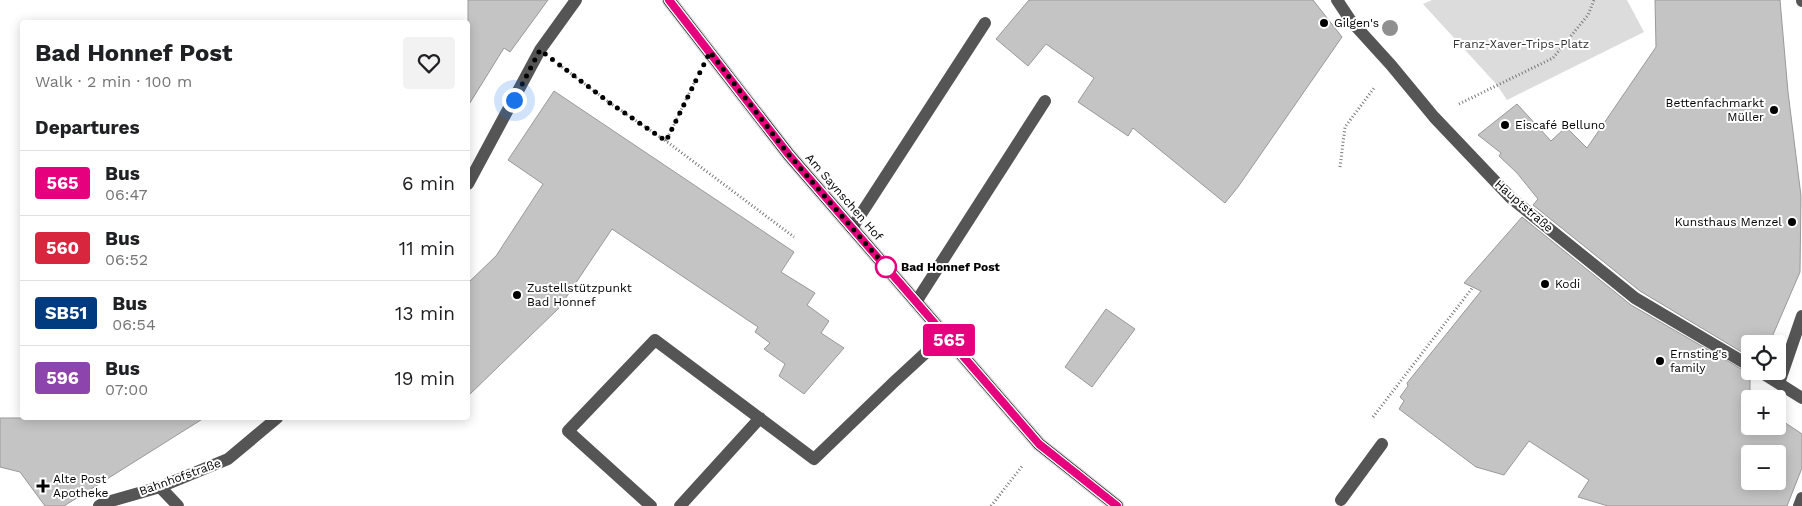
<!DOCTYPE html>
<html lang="en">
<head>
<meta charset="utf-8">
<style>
  body { margin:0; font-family:"Work Sans",sans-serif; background:#f2f2f2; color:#202124; height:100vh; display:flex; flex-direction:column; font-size:19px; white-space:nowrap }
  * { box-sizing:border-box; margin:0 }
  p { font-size:16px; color:#757577 }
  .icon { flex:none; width:28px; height:28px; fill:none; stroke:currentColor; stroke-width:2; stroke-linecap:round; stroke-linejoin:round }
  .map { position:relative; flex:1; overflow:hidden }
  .drawer { position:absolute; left:20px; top:20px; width:450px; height:400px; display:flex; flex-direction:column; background:#fff; border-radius:5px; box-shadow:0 2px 12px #0003 }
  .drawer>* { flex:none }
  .badge { padding:0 10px; border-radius:4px; font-size:18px; line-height:32px }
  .buttons { position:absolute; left:1741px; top:335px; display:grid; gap:10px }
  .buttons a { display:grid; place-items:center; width:45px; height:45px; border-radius:5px; background:#fff; box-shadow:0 2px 12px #0003; font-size:25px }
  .you { position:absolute; width:25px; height:25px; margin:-12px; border:4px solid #fff; border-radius:50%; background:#1a73e8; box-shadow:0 0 0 8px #1a73e833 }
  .map>.badge { position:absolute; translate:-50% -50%; box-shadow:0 0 0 2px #fff }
  h2 { padding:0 15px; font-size:19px; line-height:45px }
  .round { display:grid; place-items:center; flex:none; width:52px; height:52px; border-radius:5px; background:#f2f2f2 }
  .summary { display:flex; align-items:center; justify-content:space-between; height:85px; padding:0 15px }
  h1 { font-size:24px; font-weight:700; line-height:38px }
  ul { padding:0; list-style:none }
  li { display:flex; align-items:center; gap:15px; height:65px; padding:0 15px; border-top:1px solid #e0e0e0 }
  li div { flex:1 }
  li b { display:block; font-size:19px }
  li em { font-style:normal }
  li .badge { min-width:55px; font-weight:700; text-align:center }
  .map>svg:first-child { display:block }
  .green { fill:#dcdcdc }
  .building { fill:#c4c4c4; stroke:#999; fill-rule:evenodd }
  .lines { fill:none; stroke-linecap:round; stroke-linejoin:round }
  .major-casing { stroke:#dbdbdb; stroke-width:15 }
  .path { stroke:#777; stroke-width:3; stroke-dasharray:1 2.5; stroke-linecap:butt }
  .minor { stroke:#555; stroke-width:12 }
  .major { stroke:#000; stroke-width:12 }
  .tree { fill:#8f8f8f }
  .line-casing { stroke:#fff; stroke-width:11 }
  .line { stroke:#e6007e; stroke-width:8 }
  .walk { stroke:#000; stroke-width:5; stroke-dasharray:0 9 }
  .poi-dot { fill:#000; stroke:#fff; stroke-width:2 }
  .stop-dot { fill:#fff; stroke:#e6007e; stroke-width:2.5 }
  .labels { text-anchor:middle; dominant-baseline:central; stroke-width:4; stroke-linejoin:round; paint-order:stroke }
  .poi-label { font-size:12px; fill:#000; stroke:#fff; text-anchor:start }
  .park-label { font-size:12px; fill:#333; stroke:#fff }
  .street-label { font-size:12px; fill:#000; stroke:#fff }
  .stop-label { font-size:12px; font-weight:bold; fill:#000; stroke:#fff; text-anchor:start }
</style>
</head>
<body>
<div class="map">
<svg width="1802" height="506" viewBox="0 0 1802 506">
  <rect width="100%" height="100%" fill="#fff"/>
  <!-- green -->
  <path class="green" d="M1432,0H1627L1644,32L1507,100L1497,85L1423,4Z"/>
  <!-- building -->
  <path class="building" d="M468,0H548L510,52L504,48L468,106Z
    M1029,0H1313L1342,37L1238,187L1225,203L1133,128L1128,136L1078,102L1094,78L1046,44L1028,66L996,39Z
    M1655,0H1780L1788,92L1801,196L1800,272L1769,344H1750V357L1640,291L1533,205L1538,199L1517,173L1499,156L1501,153L1478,135L1517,104L1551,141L1566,127L1587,148L1656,47Z
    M554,91L794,252L781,272L815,293L807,305L829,321L821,333L844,348L804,394L779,376L785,364L764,349L770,343L755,332L758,327L612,229L559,308L468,396V283L496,256L543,184L508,160Z
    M1522,217L1631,305L1750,374V426H1778V418L1802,434V468L1787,506H1608L1578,497L1589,480L1529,441L1504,475L1476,467L1399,409L1404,401L1400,397L1408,386L1407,383L1481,291L1464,283ZM1750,454H1778V481H1750Z
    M1106,309L1135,329L1092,387L1065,367Z
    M0,418H204L64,506H45L20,472L0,467Z"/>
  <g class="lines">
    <!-- major casing -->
    <g class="major-casing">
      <path id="major" d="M669,0L789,155L1039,444L1117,506"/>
    </g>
    <!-- path -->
    <path class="path" d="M562,67L610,103L666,141L794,237
      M1459,104L1553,58L1588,15L1594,0
      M666,141L696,79
      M1340,167L1345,127L1374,88
      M1373,417L1473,287
      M991,506L1023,465"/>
    <!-- minor -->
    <path class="minor" d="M1337,0L1351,21L1391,65L1434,117L1511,198L1635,298L1750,366
      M1802,0V1
      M468,184L540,50L576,0
      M852,228L985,23
      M916,302L1045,101
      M1759,371L1802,398
      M1779,383L1802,316
      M160,487L178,506
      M1341,500L1382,444
      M99,506L104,503L160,487L228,459L277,418
      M651,506L568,431L655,340L814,459L894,382L945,335
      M680,506L760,418
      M1799,506L1802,498"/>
    <!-- major -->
    <use href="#major" class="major"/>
  </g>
  <!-- trees -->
  <circle class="tree" cx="1390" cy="28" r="8"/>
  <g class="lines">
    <!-- line casing -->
    <g class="line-casing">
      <path id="line" d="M669,0L789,155L1039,444L1117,506"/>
    </g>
    <!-- line -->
    <use href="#line" class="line"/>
    <!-- walk -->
    <path class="walk" d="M514,100L540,50L610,103L666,141L710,52L789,155L886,267"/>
  </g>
  <!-- markers -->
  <g class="poi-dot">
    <circle cx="1324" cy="23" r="5"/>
    <circle cx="1774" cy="110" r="5"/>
    <circle cx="1505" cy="125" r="5"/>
    <circle cx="1792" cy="222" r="5"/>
    <circle cx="1545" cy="284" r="5"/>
    <circle cx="517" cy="295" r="5"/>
    <circle cx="1660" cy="361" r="5"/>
    <path d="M40.5 478.5h5v5h5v5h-5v5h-5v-5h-5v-5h5z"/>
  </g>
  <circle class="stop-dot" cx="886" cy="267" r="10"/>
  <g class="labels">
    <!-- poi labels -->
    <g class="poi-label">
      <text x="1334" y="23">Gilgen's</text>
      <text x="1764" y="103" text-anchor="end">Bettenfachmarkt<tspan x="1764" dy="14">Müller</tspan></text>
      <text x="1515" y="125">Eiscafé Belluno</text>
      <text x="1782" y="222" text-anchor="end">Kunsthaus Menzel</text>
      <text x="1555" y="284">Kodi</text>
      <text x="527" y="288">Zustellstützpunkt<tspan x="527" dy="14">Bad Honnef</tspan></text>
      <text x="1670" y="354">Ernsting's<tspan x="1670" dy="14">family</tspan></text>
      <text x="53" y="479">Alte Post<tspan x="53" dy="14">Apotheke</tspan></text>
    </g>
    <!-- park labels -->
    <g class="park-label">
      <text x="1521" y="44">Franz-Xaver-Trips-Platz</text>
    </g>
    <!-- street labels -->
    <g class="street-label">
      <text transform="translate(844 197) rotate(49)">Am Saynschen Hof</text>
      <text transform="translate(1524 206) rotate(41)">Hauptstraße</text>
      <text transform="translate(180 477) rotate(-20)">Bahnhofstraße</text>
    </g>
    <!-- stop labels -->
    <g class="stop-label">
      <text x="901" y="267">Bad Honnef Post</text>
    </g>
  </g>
</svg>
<div class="buttons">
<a><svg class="icon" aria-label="locate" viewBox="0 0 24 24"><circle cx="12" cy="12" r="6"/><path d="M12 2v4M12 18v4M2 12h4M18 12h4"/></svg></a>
<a>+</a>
<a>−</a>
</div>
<div class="you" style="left:514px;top:100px"></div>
<b class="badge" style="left:949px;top:340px;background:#e6007e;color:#fff">565</b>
<section class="drawer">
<div class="summary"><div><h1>Bad Honnef Post</h1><p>Walk · 2 min · 100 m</p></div><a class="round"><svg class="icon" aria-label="heart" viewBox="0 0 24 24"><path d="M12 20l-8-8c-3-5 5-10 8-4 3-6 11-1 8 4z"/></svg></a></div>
<h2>Departures</h2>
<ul>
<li><span class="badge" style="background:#e6007e;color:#fff">565</span><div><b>Bus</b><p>06:47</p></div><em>6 min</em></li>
<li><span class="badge" style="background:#d7263d;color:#fff">560</span><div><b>Bus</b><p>06:52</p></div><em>11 min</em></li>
<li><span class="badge" style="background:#003b80;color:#fff">SB51</span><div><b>Bus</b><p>06:54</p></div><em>13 min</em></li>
<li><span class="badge" style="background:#8e44ad;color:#fff">596</span><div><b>Bus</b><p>07:00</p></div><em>19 min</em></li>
</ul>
</section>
</div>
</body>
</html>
